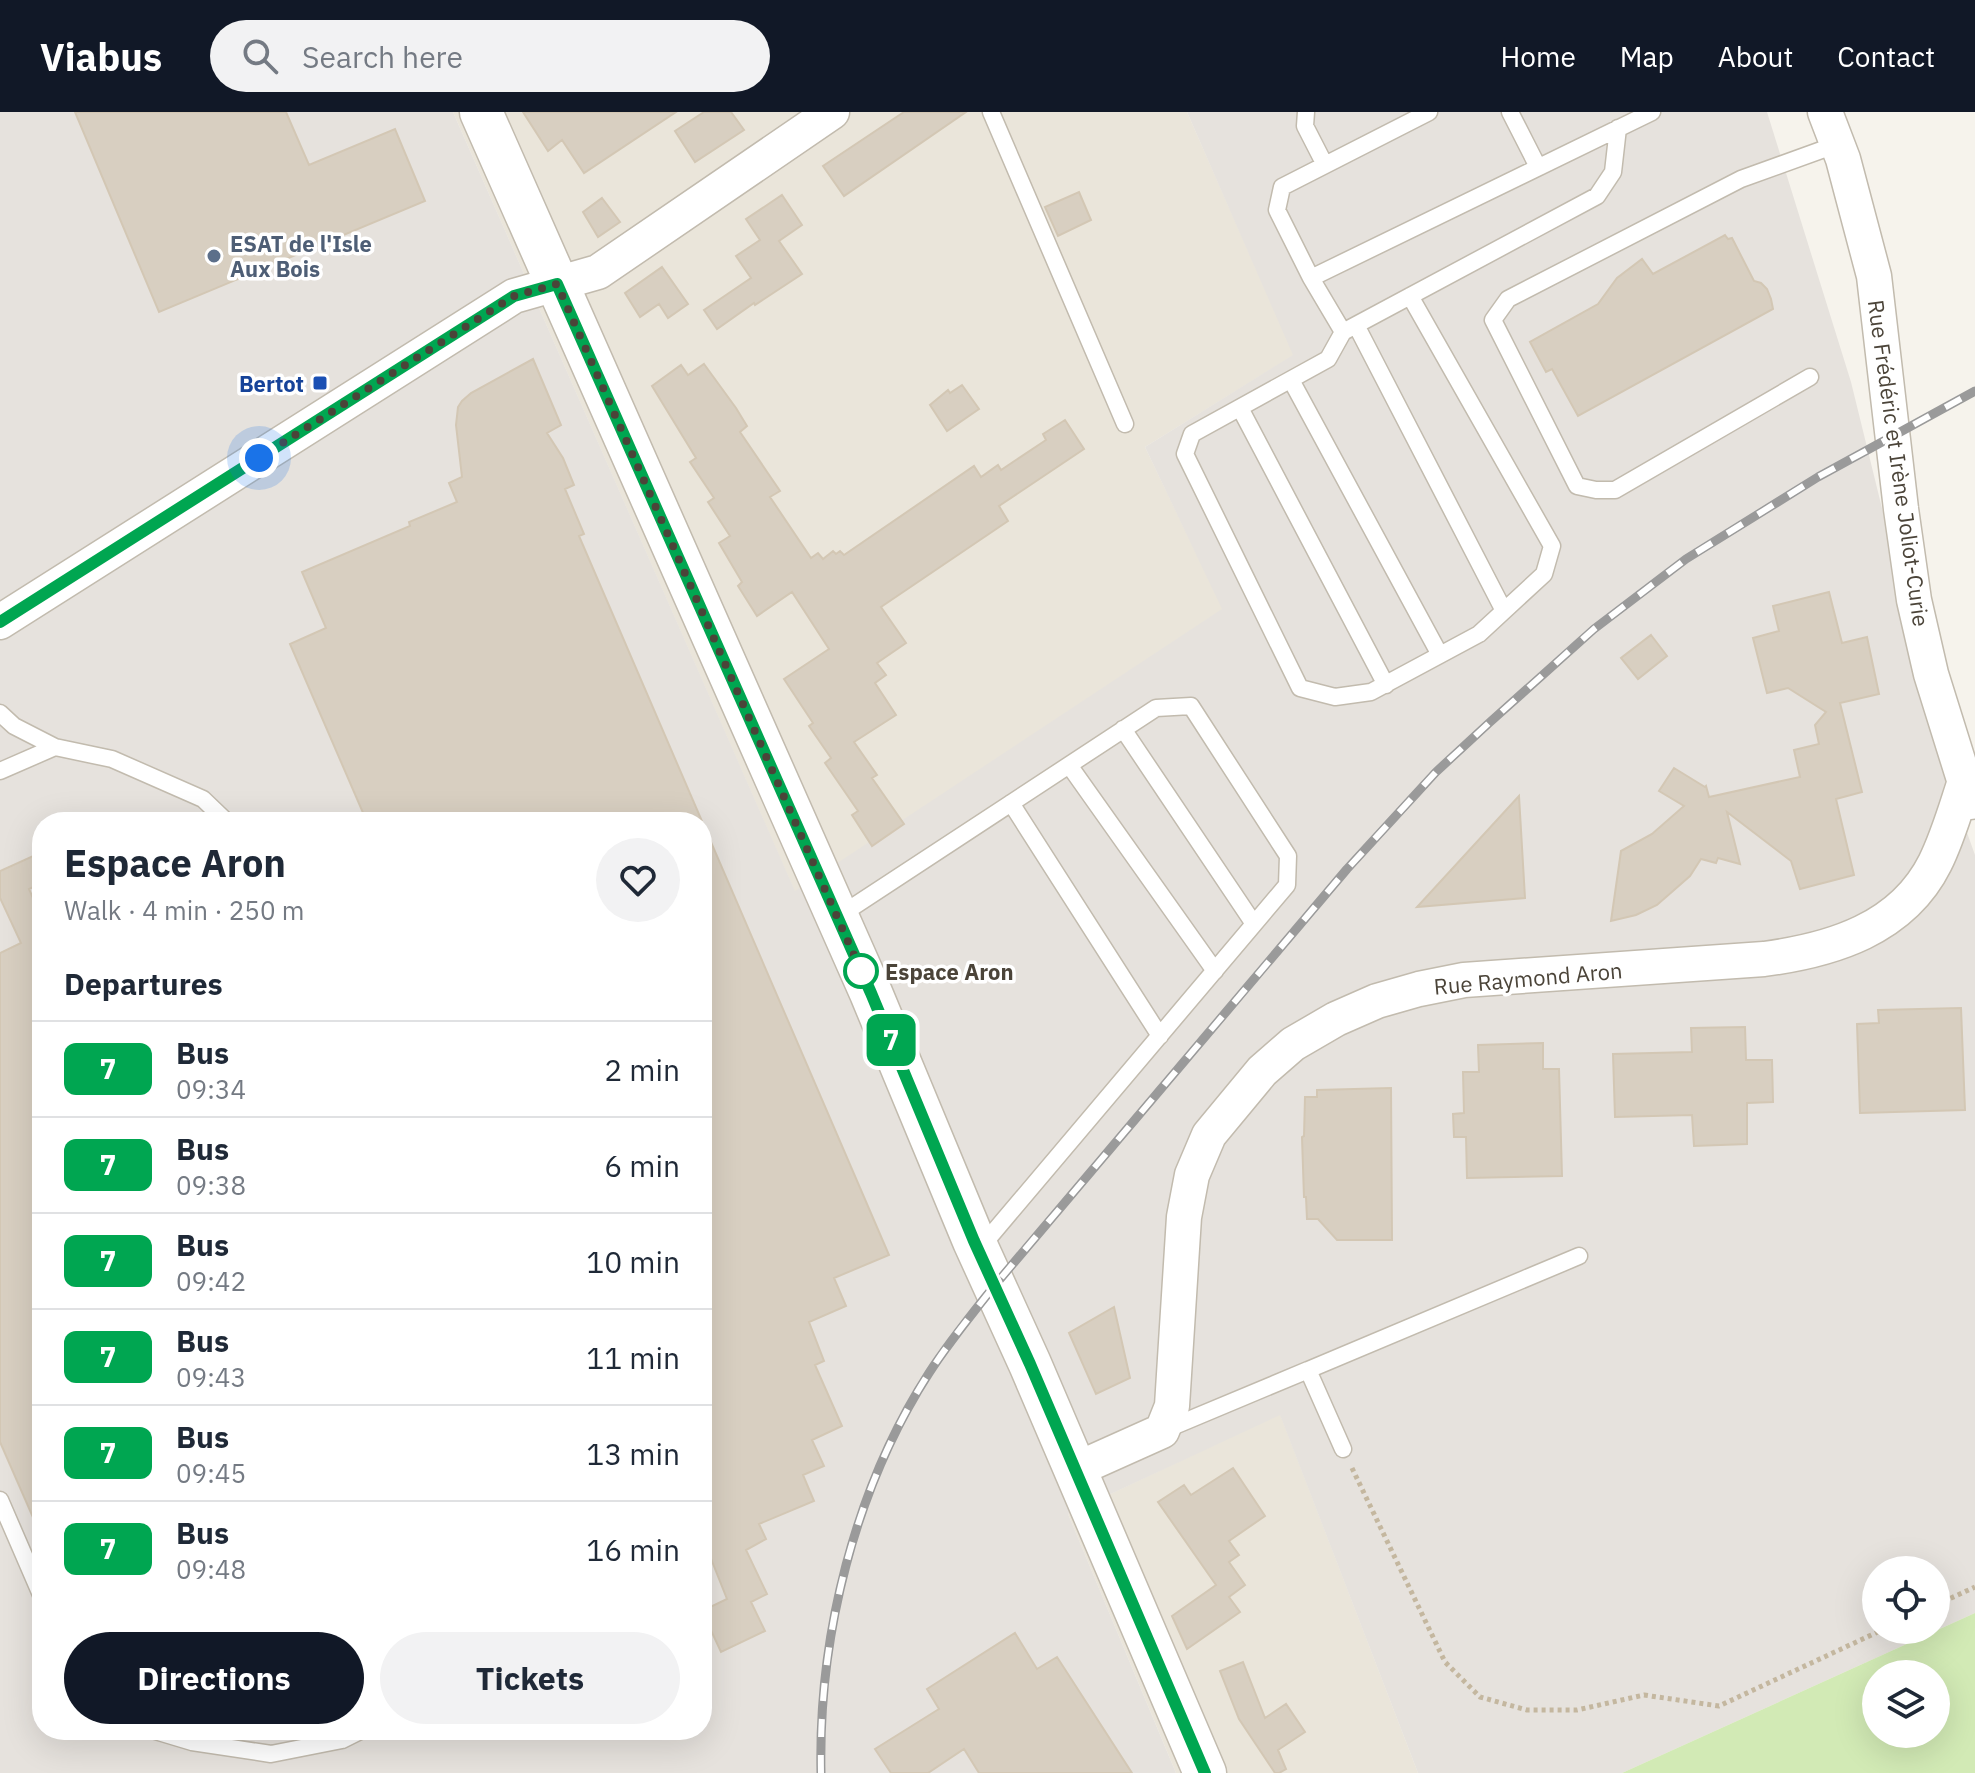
<!DOCTYPE html>
<html lang="en">
<head>
<meta charset="utf-8">
<style>
  body { margin:0; font-family:"IBM Plex Sans",sans-serif; background:#f2f2f3; color:#1f2937; height:100vh; display:flex; flex-direction:column; font-size:30px; white-space:nowrap }
  * { box-sizing:border-box; margin:0 }
  p { font-size:26px; color:#747a83 }
  .icon { flex:none; width:44px; height:44px; fill:none; stroke:currentColor; stroke-width:2; stroke-linecap:round; stroke-linejoin:round }
  .map { position:relative; flex:1; overflow:hidden }
  .side { position:absolute; left:32px; top:700px; width:680px; height:928px; display:flex; flex-direction:column; background:#fff; border-radius:32px; box-shadow:0 8px 32px #0002 }
  .side>* { flex:none }
  .badge { padding:0 16px; border-radius:12px; font-size:28px; line-height:52px }
  .fabs { position:absolute; left:1862px; top:1444px; display:grid; gap:16px }
  .fabs a { display:grid; place-items:center; width:88px; height:88px; border-radius:50%; background:#fff; box-shadow:0 8px 32px #0002; font-size:40px }
  .you { position:absolute; width:40px; height:40px; margin:-20px; border:6px solid #fff; border-radius:50%; background:#1a73e8; box-shadow:0 0 0 12px #1a73e833 }
  .map>.badge { position:absolute; translate:-50% -50%; box-shadow:0 0 0 4px #fff }
  h2 { padding:0 32px; font-size:30px; line-height:72px }
  .round { display:grid; place-items:center; flex:none; width:84px; height:84px; border-radius:42px; background:#f2f2f3 }
  .head { display:flex; align-items:center; justify-content:space-between; height:136px; padding:0 32px }
  h1 { font-size:38px; font-weight:700; line-height:60px }
  .button { display:flex; gap:16px; margin-top:auto; padding:16px 32px }
  .button a { flex:1; height:92px; border-radius:48px; background:#111827; color:#fff; font-size:32px; font-weight:700; line-height:92px; text-align:center }
  .button a+a { background:#f2f2f3; color:#1f2937 }
  ul { padding:0; list-style:none }
  li { display:flex; align-items:center; gap:24px; height:96px; padding:0 32px; border-top:2px solid #e0e1e3 }
  li div { flex:1 }
  li b { display:block; font-size:30px }
  li em { font-style:normal }
  li .badge { min-width:88px; font-weight:700; text-align:center }
  header { display:flex; align-items:center; gap:48px; box-sizing:border-box; height:112px; padding:0 40px; background:#111827; color:#fff }
  header strong { font-size:38px }
  nav { display:flex; gap:44px; margin-inline-start:auto; font-size:28px }
  .search { width:560px; height:72px; background:#f2f2f3; display:flex; align-items:center; gap:20px; box-sizing:border-box; padding:0 28px; border-radius:44px; color:#747a83; font-size:30px }
  .map>svg:first-child { display:block }
  .residential { fill:#eae5da }
  .industrial { fill:#e6e2dd; fill-rule:evenodd }
  .green { fill:#d2eab5; fill-rule:evenodd }
  .building { fill:#d8cfc1; stroke:#d3c7b4; stroke-width:2 }
  .lines { fill:none; stroke-linecap:round; stroke-linejoin:round }
  .service-casing { stroke:#c2bbae; stroke-width:19 }
  .minor-casing { stroke:#c2bbae; stroke-width:37 }
  .tertiary-casing { stroke:#c2bbae; stroke-width:45 }
  .path { stroke:#c4b79f; stroke-width:5; stroke-dasharray:4 4; stroke-linecap:butt }
  .service { stroke:#fff; stroke-width:16 }
  .minor { stroke:#fff; stroke-width:34 }
  .tertiary { stroke:#fff; stroke-width:42 }
  .rail-casing { stroke:#9a9a9a; stroke-width:9 }
  .rail { stroke:#fff; stroke-width:6; stroke-dasharray:18; stroke-linecap:butt }
  .line-casing { stroke:#fff; stroke-width:18 }
  .line { stroke:#00a651; stroke-width:12 }
  .walk { stroke:#4b4439; stroke-width:8; stroke-dasharray:0 14.4 }
  .service-dot { fill:#5c6f8a; stroke:#fff; stroke-width:3 }
  .transit-dot { fill:#1a4fb4; stroke:#fff; stroke-width:3 }
  .stop-dot { fill:#fff; stroke:#00a651; stroke-width:4 }
  .labels { text-anchor:middle; dominant-baseline:central; stroke-width:7; stroke-linejoin:round; paint-order:stroke }
  .service-label { font-size:22px; font-weight:bold; fill:#4e5e75; stroke:#fff; text-anchor:start }
  .transit-label { font-size:22px; font-weight:bold; fill:#164399; stroke:#fff; text-anchor:end }
  .street-label { font-size:22px; fill:#4b4439; stroke:#fff }
  .stop-label { font-size:22px; font-weight:bold; fill:#4b4439; stroke:#fff; text-anchor:start }
</style>
</head>
<body>
<header>
<strong>Viabus</strong>
<div class="search"><svg class="icon" aria-label="search" viewBox="0 0 24 24"><circle cx="10" cy="10" r="6"/><path d="M15 15l6 6"/></svg>Search here</div>
<nav><a>Home</a><a>Map</a><a>About</a><a>Contact</a></nav>
</header>
<div class="map">
<svg width="1975" height="1661" viewBox="0 0 1975 1661">
  <rect width="100%" height="100%" fill="#f6f3ec"/>
  <!-- residential -->
  <path class="residential" d="M453,0H1187L1294,243L1145,335L1223,497L795,780Z
    M1280,1302L1418,1661H1176L1068,1402Z"/>
  <!-- industrial -->
  <path class="industrial" d="M0,0H453L795,779L1222,497L1145,335L1293,243L1187,0H1767L1851,270L1950,673L1975,743V1501L1622,1661H1418L1280,1303L1068,1402L1176,1661H0ZM42,710H702V1618H42ZM1876,1458H1936V1518H1876Z"/>
  <!-- green -->
  <path class="green" d="M1975,1501V1661H1622ZM1876,1562H1936V1622H1876Z"/>
  <!-- building -->
  <path class="building" d="M75,0H286L309,53L395,17L425,89L159,200Z
    M523,0H676L584,61L562,28L548,39Z
    M704,0H731L744,18L695,50L675,19Z
    M904,0H966L844,84L823,54Z
    M1079,80L1091,108L1058,124L1045,95Z
    M782,83L802,113L779,129L802,162L755,193L754,191L717,217L704,198L751,166L736,144L760,128L746,107Z
    M602,86L620,110L598,125L583,100Z
    M1725,123L1728,127L1732,126L1754,169L1761,171L1767,177L1771,187L1773,197L1578,304L1552,257L1546,260L1530,230L1598,192L1617,166L1642,147L1653,162Z
    M662,155L688,192L668,206L659,192L640,205L625,181Z
    M533,247L561,313L547,321L563,346L574,373L565,377L584,422L579,424L889,1143L834,1166L846,1194L809,1210L824,1249L815,1253L842,1314L812,1328L824,1354L803,1363L814,1389L759,1412L766,1427L746,1438L767,1482L751,1490L765,1519L721,1540L702,1499L727,1487L702,1424V710H367L290,532L326,516L302,460L410,414L409,410L457,390L449,371L462,365L456,313L458,295L462,289L471,281Z
    M704,252L736,296L747,314L740,320L780,379L770,385L811,446L818,441L823,447L833,439L836,442L840,439L844,443L974,354L981,365L998,353L1001,358L1046,328L1043,322L1065,308L1084,337L999,394L1008,409L881,495L906,531L877,551L886,563L875,571L896,603L854,630L877,663L872,666L904,712L872,734L852,703L858,699L825,651L831,646L809,614L813,611L784,567L829,537L792,480L757,504L738,474L742,470L719,431L730,424L708,390L714,386L690,350L696,346L652,274L681,253L688,263Z
    M962,273L979,297L947,319L930,293L948,278L950,281Z
    M1829,480L1842,531L1867,525L1879,582L1840,591L1862,680L1836,687L1854,763L1800,777L1791,749L1727,700L1740,752L1718,746L1716,751L1701,747L1690,764L1657,793L1636,803L1611,809L1621,739L1652,722L1684,694L1659,679L1674,656L1705,675L1706,674L1709,685L1800,665L1794,638L1819,632L1815,613L1826,600L1788,576L1767,581L1753,526L1779,519L1773,494Z
    M1651,523L1667,544L1638,567L1621,546Z
    M1519,684L1525,786L1417,795Z
    M42,740V771L29,777L42,807V1426L0,1330V841L21,831L0,786V759Z
    M1961,896L1965,998L1860,1001L1857,912L1879,911L1878,898Z
    M1745,915L1746,948H1772L1773,990L1747,991V1032L1694,1034L1692,1003L1615,1005L1613,942L1692,940L1691,916Z
    M1543,931V957H1559L1562,1064L1467,1066L1466,1025H1454L1453,1002L1464,1001L1463,960H1479L1478,933Z
    M1391,976L1392,1128H1337L1318,1107H1307L1306,1085H1304L1302,1025L1304,1024L1305,985H1317V978Z
    M1114,1195L1130,1266L1096,1282L1069,1221Z
    M1233,1356L1265,1404L1229,1429L1239,1443L1229,1450L1245,1473L1229,1485L1240,1500L1187,1537L1172,1504L1216,1473L1158,1390L1184,1373L1191,1383Z
    M1015,1521L1037,1557L1057,1545L1132,1661H979L964,1637L928,1661H891L875,1637L939,1597L927,1577Z
    M1243,1550L1265,1606L1286,1592L1305,1620L1278,1638L1286,1657L1279,1661H1275L1239,1607L1220,1559Z"/>
  <g class="lines">
    <!-- service casing -->
    <g class="service-casing">
      <path id="service" d="M991,0L1125,312
        M1306,0L1305,14L1325,53
        M1429,0L1282,75L1277,98L1311,166L1652,0
        M1510,0L1538,55
        M1311,166L1343,220L1597,84L1613,60L1618,16
        M1356,213L1504,499
        M1343,220L1328,247L1192,322L1185,342L1300,576L1335,585L1371,580L1479,522L1544,462L1552,434L1410,184
        M1810,265L1615,378H1596L1577,374L1493,208L1508,187L1741,67L1838,32
        M1291,268L1440,543
        M1240,296L1386,573
        M0,601L14,614L55,635L112,647L203,687L227,710
        M1123,617L1254,812
        M1069,653L1215,859
        M0,659L55,635
        M1011,691L1160,924
        M839,804L1156,596L1191,594L1288,744L1287,773L981,1135
        M1308,1258L1579,1144
        M1167,1317L1308,1258L1343,1337
        M0,1388L42,1485
        M152,1618L192,1630L271,1642L342,1628L362,1618"/>
    </g>
    <!-- minor casing -->
    <g class="minor-casing">
      <path id="minor" d="M1825,0L1843,47L1874,164L1901,397L1914,488L1931,562L1971,690
        M0,510L514,184L598,160L832,0
        M1075,1358L1162,1319L1172,1294L1184,1105L1192,1063L1209,1023L1262,959L1293,932L1336,907L1377,889L1419,877L1464,868L1764,847C1832,838 1902,817 1935,751C1948,725 1956,696 1965,669"/>
    </g>
    <!-- tertiary casing -->
    <g class="tertiary-casing">
      <path id="tertiary" d="M481,0L871,881L974,1129L1030,1252L1205,1661"/>
    </g>
    <!-- path -->
    <path class="path" d="M1352,1356L1445,1550L1480,1585L1527,1598H1577L1644,1583L1719,1594L1882,1518
      M1936,1493L1975,1475"/>
    <!-- service -->
    <use href="#service" class="service"/>
    <!-- minor -->
    <use href="#minor" class="minor"/>
    <!-- tertiary -->
    <use href="#tertiary" class="tertiary"/>
    <!-- rail casing -->
    <g class="rail-casing">
      <path id="rail" d="M821,1661C818,1524 855,1376 929,1261C949,1230 972,1202 995,1173L1347,757L1436,660L1489,611L1594,517L1686,447L1818,365L1975,279"/>
    </g>
    <!-- rail -->
    <use href="#rail" class="rail"/>
  </g>
  <g class="lines">
    <!-- line casing -->
    <g class="line-casing">
      <path id="line" d="M0,510L514,184L557,172L871,881L974,1129L1030,1252L1205,1661"/>
    </g>
    <!-- line -->
    <use href="#line" class="line"/>
    <!-- walk -->
    <path class="walk" d="M259,346L514,184L557,172L861,859"/>
  </g>
  <!-- markers -->
  <circle class="service-dot" cx="214" cy="144" r="8"/>
  <rect class="transit-dot" x="312" y="263" width="16" height="16" rx="4"/>
  <circle class="stop-dot" cx="861" cy="859" r="16"/>
  <g class="labels">
    <!-- service labels -->
    <g class="service-label">
      <text x="230" y="131">ESAT de l'Isle<tspan x="230" dy="25">Aux Bois</tspan></text>
    </g>
    <!-- transit labels -->
    <g class="transit-label">
      <text x="304" y="271">Bertot</text>
    </g>
    <!-- street labels -->
    <g class="street-label">
      <text transform="translate(1899 351) rotate(82)">Rue Frédéric et Irène Joliot-Curie</text>
      <text transform="translate(1528 866) rotate(-5)">Rue Raymond Aron</text>
    </g>
    <!-- stop labels -->
    <g class="stop-label">
      <text x="885" y="859">Espace Aron</text>
    </g>
  </g>
</svg>
<div class="fabs">
<a><svg class="icon" aria-label="locate" viewBox="0 0 24 24"><circle cx="12" cy="12" r="6"/><path d="M12 2v4M12 18v4M2 12h4M18 12h4"/></svg></a>
<a><svg class="icon" aria-label="layers" viewBox="0 0 24 24"><path d="M12 4l9 5-9 5-9-5zM3 14l9 5 9-5"/></svg></a>
</div>
<div class="you" style="left:259px;top:346px"></div>
<b class="badge" style="left:891px;top:928px;background:#00a651;color:#fff">7</b>
<section class="side">
<div class="head"><div><h1>Espace Aron</h1><p>Walk · 4 min · 250 m</p></div><a class="round"><svg class="icon" aria-label="heart" viewBox="0 0 24 24"><path d="M12 20l-8-8c-3-5 5-10 8-4 3-6 11-1 8 4z"/></svg></a></div>
<h2>Departures</h2>
<ul>
<li><span class="badge" style="background:#00a651;color:#fff">7</span><div><b>Bus</b><p>09:34</p></div><em>2 min</em></li>
<li><span class="badge" style="background:#00a651;color:#fff">7</span><div><b>Bus</b><p>09:38</p></div><em>6 min</em></li>
<li><span class="badge" style="background:#00a651;color:#fff">7</span><div><b>Bus</b><p>09:42</p></div><em>10 min</em></li>
<li><span class="badge" style="background:#00a651;color:#fff">7</span><div><b>Bus</b><p>09:43</p></div><em>11 min</em></li>
<li><span class="badge" style="background:#00a651;color:#fff">7</span><div><b>Bus</b><p>09:45</p></div><em>13 min</em></li>
<li><span class="badge" style="background:#00a651;color:#fff">7</span><div><b>Bus</b><p>09:48</p></div><em>16 min</em></li>
</ul>
<div class="button"><a>Directions</a><a>Tickets</a></div>
</section>
</div>
</body>
</html>
